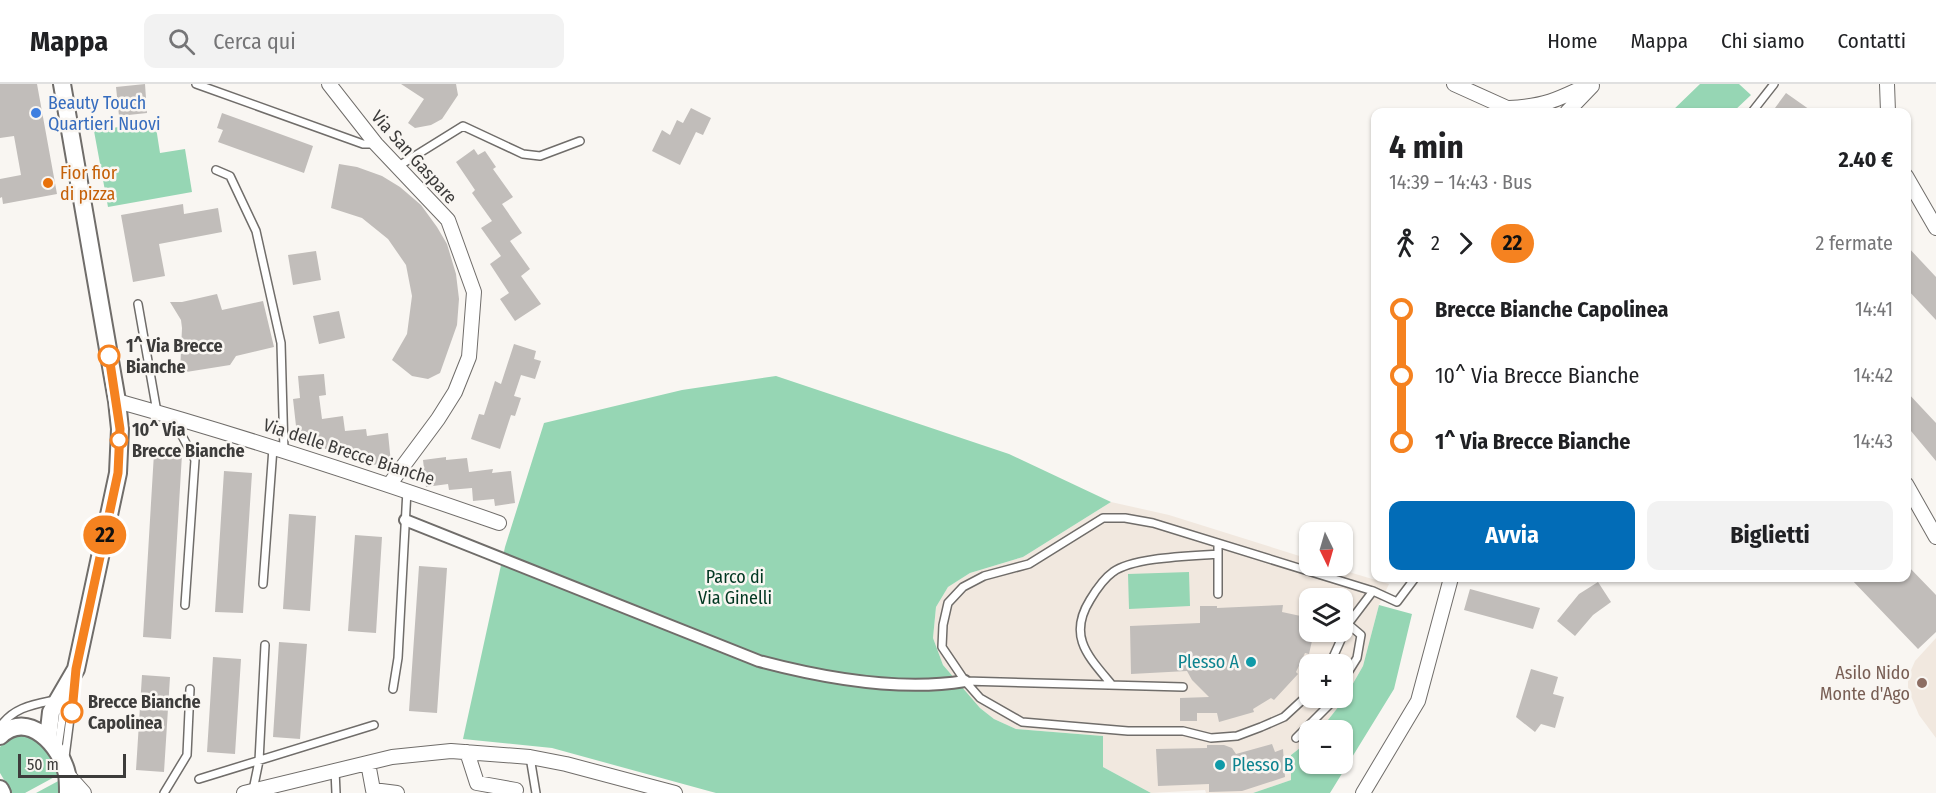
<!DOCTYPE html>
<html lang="it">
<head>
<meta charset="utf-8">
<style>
  body { margin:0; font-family:"Fira Sans Condensed",sans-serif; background:#f2f2f2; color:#202124; height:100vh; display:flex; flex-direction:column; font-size:22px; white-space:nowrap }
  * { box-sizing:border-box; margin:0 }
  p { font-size:20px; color:#757577 }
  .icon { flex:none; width:33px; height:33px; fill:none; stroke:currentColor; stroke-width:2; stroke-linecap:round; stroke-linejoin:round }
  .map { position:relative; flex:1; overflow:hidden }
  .drawer { position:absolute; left:1371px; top:24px; width:540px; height:474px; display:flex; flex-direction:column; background:#fff; border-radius:12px; box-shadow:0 2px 4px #0004 }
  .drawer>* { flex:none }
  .badge { padding:0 12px; border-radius:20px; font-size:21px; line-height:39px }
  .needle { width:39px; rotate:175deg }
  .tools { position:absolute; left:1299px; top:438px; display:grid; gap:12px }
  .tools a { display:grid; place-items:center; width:54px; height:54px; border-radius:12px; background:#fff; box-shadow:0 2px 4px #0004; font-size:30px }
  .scale { position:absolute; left:18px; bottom:15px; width:108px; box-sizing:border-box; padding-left:6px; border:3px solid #3d3c3b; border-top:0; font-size:16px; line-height:21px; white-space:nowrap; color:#3d3c3b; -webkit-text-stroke:4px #f9f6f2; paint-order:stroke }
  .map>.badge { position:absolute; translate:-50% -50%; box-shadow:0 0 0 3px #fff }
  .legs { display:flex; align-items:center; gap:9px; height:66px; padding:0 18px; font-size:20px }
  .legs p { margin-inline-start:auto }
  .headline { display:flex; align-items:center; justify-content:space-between; height:102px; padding:0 18px }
  h1 { font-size:33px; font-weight:700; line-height:45px }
  .cta { display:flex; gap:12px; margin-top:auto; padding:12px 18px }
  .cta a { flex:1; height:69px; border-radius:12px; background:#026cb7; color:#fff; font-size:24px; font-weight:700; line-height:69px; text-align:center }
  .cta a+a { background:#f2f2f2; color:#202124 }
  ul { padding:0 18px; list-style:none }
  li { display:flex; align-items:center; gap:21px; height:66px; font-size:22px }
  li i { display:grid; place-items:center; width:9px; height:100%; margin:0 8px; background:currentColor }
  li i::after { content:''; width:15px; height:15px; margin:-8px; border:4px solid; border-radius:50%; background:#fff }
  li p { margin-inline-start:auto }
  li:first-child i { background:linear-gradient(#0000 50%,currentColor 0) }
  li:last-child i { background:linear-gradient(currentColor 50%,#0000 0) }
  header { display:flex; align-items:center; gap:36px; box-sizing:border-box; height:84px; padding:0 30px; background:#fff; border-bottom:2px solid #e0e0e0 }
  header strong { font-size:28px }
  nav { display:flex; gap:33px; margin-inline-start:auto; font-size:21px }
  .search { width:420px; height:54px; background:#f2f2f2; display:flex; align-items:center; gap:15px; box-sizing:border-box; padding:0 21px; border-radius:12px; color:#757577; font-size:22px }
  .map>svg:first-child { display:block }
  .built { fill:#f1e8df; fill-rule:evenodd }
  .green { fill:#96d6b4 }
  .building { fill:#c1bdba }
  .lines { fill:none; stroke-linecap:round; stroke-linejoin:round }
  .service-casing { stroke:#706d6a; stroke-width:10 }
  .pedestrian-casing { stroke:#706d6a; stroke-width:14 }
  .minor-casing { stroke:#706d6a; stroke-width:16 }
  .tertiary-casing { stroke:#706d6a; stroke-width:20 }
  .service { stroke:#fff; stroke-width:7 }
  .pedestrian { stroke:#fff; stroke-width:10 }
  .minor { stroke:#fff; stroke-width:14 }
  .tertiary { stroke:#fff; stroke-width:16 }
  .line-1-casing { stroke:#fff; stroke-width:14 }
  .line-1 { stroke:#f58220; stroke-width:9 }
  .shop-dot { fill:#3f7fe0; stroke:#f9f6f2; stroke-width:2 }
  .food-dot { fill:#e8710a; stroke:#f9f6f2; stroke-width:2 }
  .stop-1-dot { fill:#fff; stroke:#f58220; stroke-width:3 }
  .culture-dot { fill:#0f9aa8; stroke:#f9f6f2; stroke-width:2 }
  .education-dot { fill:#8d6e63; stroke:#f9f6f2; stroke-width:2 }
  .labels { text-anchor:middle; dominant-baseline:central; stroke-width:5; stroke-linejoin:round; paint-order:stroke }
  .shop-label { font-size:18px; fill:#366cbe; stroke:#f9f6f2; text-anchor:start }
  .street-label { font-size:18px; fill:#3d3c3b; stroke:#f9f6f2 }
  .food-label { font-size:18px; fill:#c56008; stroke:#f9f6f2; text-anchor:start }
  .stop-label { font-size:18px; font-weight:bold; fill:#3d3c3b; stroke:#f9f6f2; text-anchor:start }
  .park-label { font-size:18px; fill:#003721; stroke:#f9f6f2 }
  .culture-label { font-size:18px; fill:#0d838f; stroke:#f9f6f2; text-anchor:end }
  .education-label { font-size:18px; fill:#785e54; stroke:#f9f6f2; text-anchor:end }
</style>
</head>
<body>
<header>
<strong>Mappa</strong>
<div class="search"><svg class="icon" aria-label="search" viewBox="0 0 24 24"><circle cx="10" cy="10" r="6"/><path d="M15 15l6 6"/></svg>Cerca qui</div>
<nav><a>Home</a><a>Mappa</a><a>Chi siamo</a><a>Contatti</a></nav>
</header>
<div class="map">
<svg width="1936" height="709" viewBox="0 0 1936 709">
  <rect width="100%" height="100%" fill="#f9f6f2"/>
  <!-- built -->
  <path class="built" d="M1111,418L1169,431L1309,475L1310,482H1329L1389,500L1379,521L1363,582L1343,617L1320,646H1310L1309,657L1291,671V696L1253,709H1206L1205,706L1151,709L1103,683V652L1016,645L994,635L980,624L943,581L933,554L936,523L948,503L970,489L1023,473ZM1310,514H1342V548H1310ZM1310,580H1342V614H1310Z
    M1936,554V654L1919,631L1908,605V593L1915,577Z"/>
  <!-- green -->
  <path class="green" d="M1700,0H1739L1751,11L1733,28H1671Z
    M155,37L160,69L185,65L192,108L108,123L94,47Z
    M776,292L1009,370L1111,418L1023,473L970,489L948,503L936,523L933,554L943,581L980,624L994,635L1016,645L1103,652V683L1151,709H716L552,664L463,655L505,463L544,339L682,306Z
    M1189,488L1190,522L1129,525L1128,490Z
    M1379,521L1412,530L1394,605L1330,709H1253L1291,696V671L1309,657L1310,680H1342V646H1320L1343,617L1363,582Z
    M25,649L42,657L60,690L25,709H12L0,689V663L10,652Z
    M62,695L63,709H36Z"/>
  <!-- building -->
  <path class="building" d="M0,0H37L57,110L3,120L2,113L0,114V95L21,91L14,52L0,54Z
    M145,0L147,29L119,32L116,3Z
    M401,0H456L458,11L442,35L431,41L415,44L408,39L424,15Z
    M1786,9L1813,28H1772Z
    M691,24L711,34L703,51L696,48L680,81L652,67L662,46L670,51L677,36L683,39Z
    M222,29L313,62L304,89L218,58L223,46L217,44Z
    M474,65L478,71L485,67L496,83L493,85L513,113L502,120L522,149L510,157L530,185L521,192L541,220L515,237L500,215L509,209L490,180L501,172L481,144L492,137L472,109L475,106L456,78Z
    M339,80L357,83L382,92L400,103L421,121L437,143L447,160L456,190L459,215L457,241L440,289L428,295L412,292L392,276L407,250L412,212L406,181L388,155L362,134L331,124Z
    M183,120L184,130L218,124L222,148L159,160L165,192L133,198L121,131Z
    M1906,161L1936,193V236L1906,204Z
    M316,167L321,196L293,201L288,171Z
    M217,210L222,226L263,217L274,263L236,272L230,281L180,289L182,244L181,236L170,218H182Z
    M339,227L345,254L319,260L313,232Z
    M514,260L536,267L534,275L541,277L535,295L521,291L514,312L521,314L515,332L511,331L500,365L471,355L479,330L484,331L495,297L501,300Z
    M324,290L326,311L319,312L322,335L343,332L345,347L366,345L367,352L388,349L391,379L370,381V374L349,376L348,363L325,365L324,358L298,360L293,315L300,314L298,292Z
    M1906,307L1936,339V377L1906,341Z
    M154,369L182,370L171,555L143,553Z
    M446,373V376L467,374L469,388L493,385L492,389L511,387L515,419L495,422L494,415L473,417L472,404L449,406L448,400L426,403L423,376Z
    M224,387L252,389L243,529L215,528Z
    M289,430L316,432L310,527L283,525Z
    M355,451L382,453L376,549L348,547Z
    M1906,480L1936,511V548L1918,565L1850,494H1906Z
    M419,482L447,484L437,629L409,627Z
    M1598,498L1611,518L1593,531L1575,552L1557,537L1579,510Z
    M1470,505L1540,524L1533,545L1464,526Z
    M1283,521L1282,528L1310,534V548H1314L1309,570L1305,569L1296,588L1298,590L1274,616L1271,614L1253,625L1254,628L1219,638L1217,629H1197V637H1180V614L1209,613L1192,596L1187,587L1131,590L1130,542L1200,539V522H1217V524Z
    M279,558L307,560L300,655L273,653Z
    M213,573L241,575L235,670L207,668Z
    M1531,585L1558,593L1553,610L1564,613L1555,644L1541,640L1535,648L1516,633Z
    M142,591L170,593L164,688L136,686Z
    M1272,660L1275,668L1283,665L1285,693L1242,707L1209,708V700L1158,702L1156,665L1207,664V661H1224L1232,664L1236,670Z"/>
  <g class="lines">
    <!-- service casing -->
    <g class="service-casing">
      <path id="service" d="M196,0L363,60H375
        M1752,28L1774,0
        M397,83L463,42L523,70L540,72L580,57
        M216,86L230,92L256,147L281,259L284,367
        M138,220L157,328
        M173,335L195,376L185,521
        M263,500L273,364
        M1218,510V470
        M1330,580L1348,540L1373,507
        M965,597L1183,603
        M1342,598L1357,574L1361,551L1348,540
        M1112,601C1089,573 1067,553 1090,516C1096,506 1103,495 1113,488C1133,473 1192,472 1218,470V460
        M393,605L398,574L407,406
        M1310,609L1284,633L1261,643L1237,652L1211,654L1183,647H1128L1022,638L980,614L965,597L942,563L943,541L948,519L963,503L984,492L1029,480L1103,434H1125L1153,439L1373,507L1397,518L1415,494
        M0,643C12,625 30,621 50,617
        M1296,654L1329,621L1333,614
        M58,663L65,615
        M65,673L75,595
        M530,673L536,709
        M335,686L336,709
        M199,695L374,641
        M253,706L259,677L265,561
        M164,709L187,671L190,605"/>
    </g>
    <!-- pedestrian casing -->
    <g class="pedestrian-casing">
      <path id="pedestrian" d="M405,436L759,577C823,594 899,608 965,597"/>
    </g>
    <!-- minor casing -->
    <g class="minor-casing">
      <path id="minor" d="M329,0L376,60L448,136L474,208L469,273L455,308L438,335L389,401
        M1454,0L1516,28
        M1887,0L1888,28
        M1509,24C1545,22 1557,16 1590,0
        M1567,28L1592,2
        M1906,92L1936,144
        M117,317C246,353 373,395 499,439
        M1906,400L1936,453
        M467,668L477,699L516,706
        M368,679L373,706L397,709
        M67,690L84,709
        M244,709L392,673L451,667L530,673L566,680L675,709
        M1363,709L1418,617L1451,494"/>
    </g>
    <!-- tertiary casing -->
    <g class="tertiary-casing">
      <path id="tertiary" d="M0,652C28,625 61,662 67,690C68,696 68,703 68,709
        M48,655L51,628L76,585L118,389L120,345L117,317L62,0
        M0,705L2,709"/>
    </g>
    <!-- service -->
    <use href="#service" class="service"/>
    <!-- pedestrian -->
    <use href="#pedestrian" class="pedestrian"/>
    <!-- minor -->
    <use href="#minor" class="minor"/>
    <!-- tertiary -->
    <use href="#tertiary" class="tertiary"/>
  </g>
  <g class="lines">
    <!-- line-1 casing -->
    <g class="line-1-casing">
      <path id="line-1" d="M72,628L76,585L118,389L120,345L109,272"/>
    </g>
    <!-- line-1 -->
    <use href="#line-1" class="line-1"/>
  </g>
  <!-- markers -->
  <circle class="shop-dot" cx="36" cy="29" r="6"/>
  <circle class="food-dot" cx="48" cy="99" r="6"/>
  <g class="stop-1-dot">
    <circle cx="109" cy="272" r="10"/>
    <circle cx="119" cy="356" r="8"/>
    <circle cx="72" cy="628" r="10"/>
  </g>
  <g class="culture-dot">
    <circle cx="1251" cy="578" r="6"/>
    <circle cx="1220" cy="681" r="6"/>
  </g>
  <circle class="education-dot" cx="1922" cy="599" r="6"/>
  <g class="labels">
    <!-- shop labels -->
    <g class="shop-label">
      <text x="48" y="19">Beauty Touch<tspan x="48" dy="21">Quartieri Nuovi</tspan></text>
    </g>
    <!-- street labels -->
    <g class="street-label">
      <text transform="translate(414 73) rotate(48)">Via San Gaspare</text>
      <text transform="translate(349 368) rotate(18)">Via delle Brecce Bianche</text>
    </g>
    <!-- food labels -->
    <g class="food-label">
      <text x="60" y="89">Fior fior<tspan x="60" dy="21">di pizza</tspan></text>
    </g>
    <!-- stop labels -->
    <g class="stop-label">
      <text x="126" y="262">1^ Via Brecce<tspan x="126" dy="21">Bianche</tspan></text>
      <text x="132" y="346">10^ Via<tspan x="132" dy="21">Brecce Bianche</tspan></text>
      <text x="88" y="618">Brecce Bianche<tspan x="88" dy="21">Capolinea</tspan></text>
    </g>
    <!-- park labels -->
    <g class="park-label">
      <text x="735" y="493">Parco di<tspan x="735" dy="21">Via Ginelli</tspan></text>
    </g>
    <!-- culture labels -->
    <g class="culture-label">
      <text x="1239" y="578">Plesso A</text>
      <text x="1232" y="681" text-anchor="start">Plesso B</text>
    </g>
    <!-- education labels -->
    <g class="education-label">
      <text x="1910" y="589">Asilo Nido<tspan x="1910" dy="21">Monte d'Ago</tspan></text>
    </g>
  </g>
</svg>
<div class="tools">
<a><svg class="needle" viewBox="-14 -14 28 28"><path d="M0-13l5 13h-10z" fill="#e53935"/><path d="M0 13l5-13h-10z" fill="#757577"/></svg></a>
<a><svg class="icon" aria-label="layers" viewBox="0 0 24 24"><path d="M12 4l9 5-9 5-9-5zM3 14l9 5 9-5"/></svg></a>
<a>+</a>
<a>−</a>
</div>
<div class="scale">50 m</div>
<b class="badge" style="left:105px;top:451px;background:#f58220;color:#111">22</b>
<section class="drawer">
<div class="headline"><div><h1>4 min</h1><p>14:39 – 14:43 · Bus</p></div><b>2.40 €</b></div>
<div class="legs"><svg class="icon" aria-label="walk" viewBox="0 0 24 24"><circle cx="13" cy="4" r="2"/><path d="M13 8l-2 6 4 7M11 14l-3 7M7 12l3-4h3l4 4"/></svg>2<svg class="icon" aria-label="forward" viewBox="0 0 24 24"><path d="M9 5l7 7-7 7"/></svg><b class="badge" style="background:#f58220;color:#111">22</b><p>2 fermate</p></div>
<ul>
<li><i style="color:#f58220"></i><b>Brecce Bianche Capolinea</b><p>14:41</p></li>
<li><i style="color:#f58220"></i><span>10^ Via Brecce Bianche</span><p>14:42</p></li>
<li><i style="color:#f58220"></i><b>1^ Via Brecce Bianche</b><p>14:43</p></li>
</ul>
<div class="cta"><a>Avvia</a><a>Biglietti</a></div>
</section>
</div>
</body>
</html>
